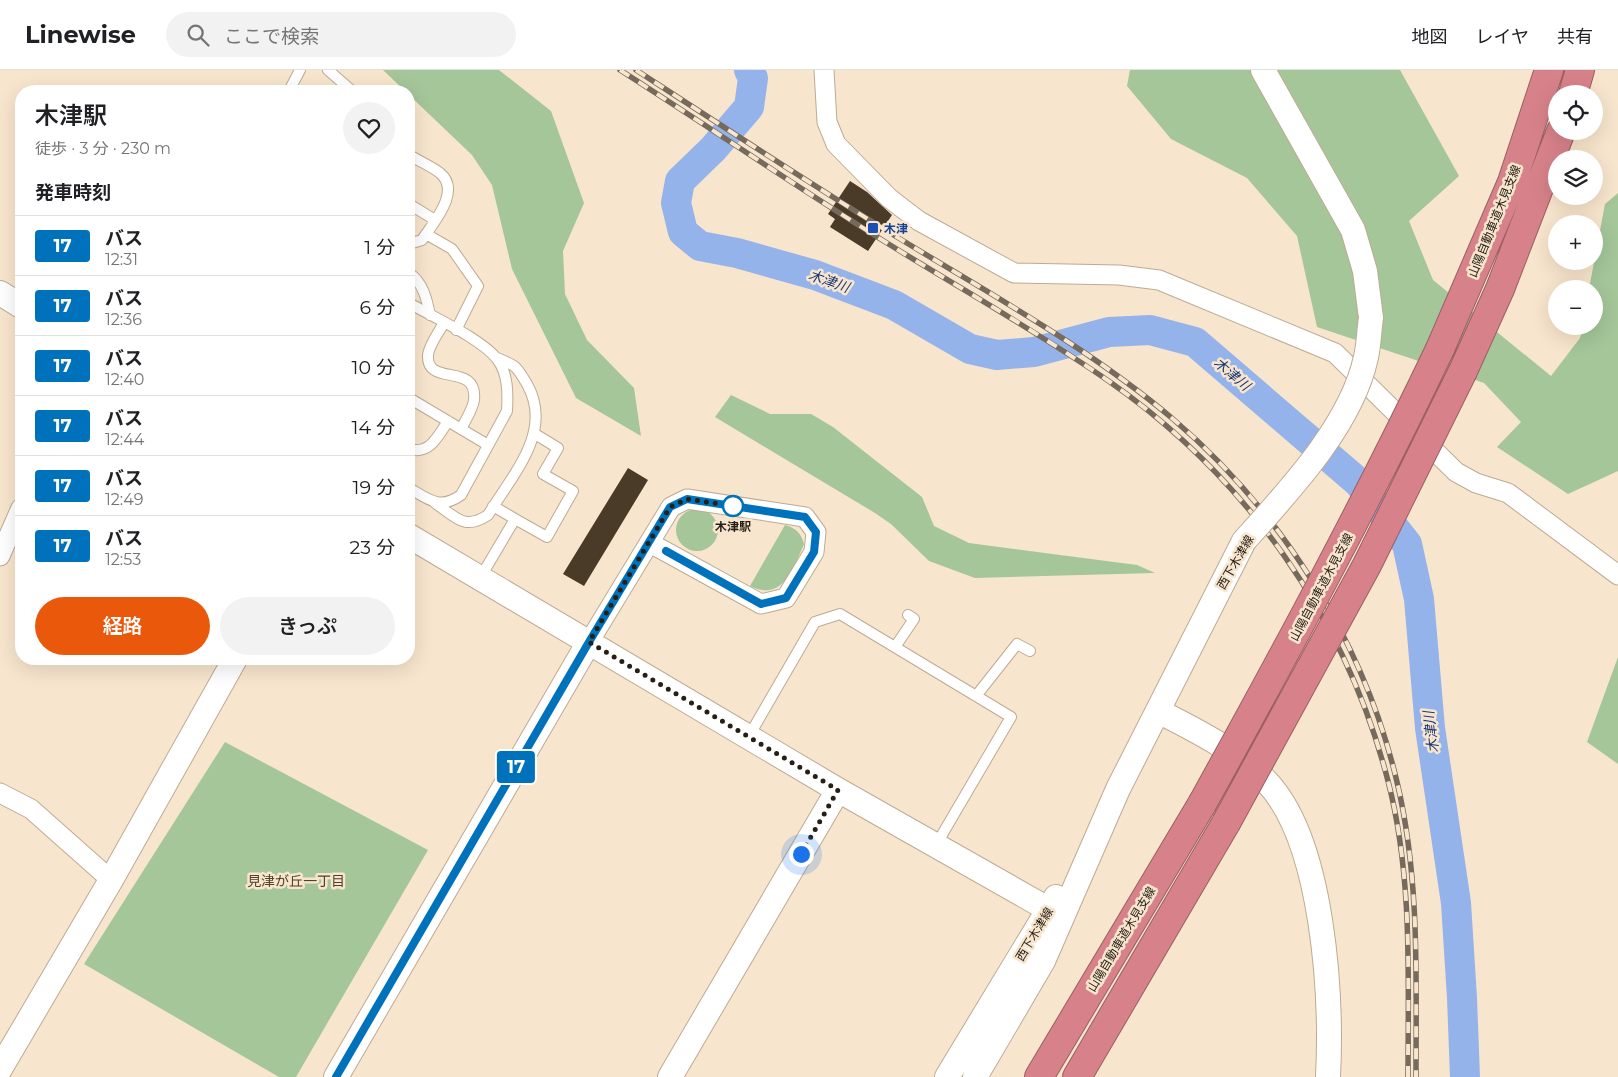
<!DOCTYPE html>
<html lang="ja">
<head>
<meta charset="utf-8">
<style>
  body { margin:0; font-family:Montserrat,"Noto Sans JP",sans-serif; background:#f2f2f2; color:#202124; height:100vh; display:flex; flex-direction:column; font-size:19px; white-space:nowrap }
  * { box-sizing:border-box; margin:0 }
  p { font-size:16px; color:#757577 }
  .icon { flex:none; width:28px; height:28px; fill:none; stroke:currentColor; stroke-width:2; stroke-linecap:round; stroke-linejoin:round }
  .map { position:relative; flex:1; overflow:hidden }
  .panel { position:absolute; left:15px; top:15px; width:400px; height:580px; display:flex; flex-direction:column; background:#fff; border-radius:20px; box-shadow:0 5px 20px #0002 }
  .panel>* { flex:none }
  .badge { padding:0 10px; border-radius:4px; font-size:18px; line-height:32px }
  .buttons { position:absolute; left:1548px; top:15px; display:grid; gap:10px }
  .buttons a { display:grid; place-items:center; width:55px; height:55px; border-radius:50%; background:#fff; box-shadow:0 5px 20px #0002; font-size:25px }
  .you { position:absolute; width:25px; height:25px; margin:-12px; border:4px solid #fff; border-radius:50%; background:#1a73e8; box-shadow:0 0 0 8px #1a73e833 }
  .map>.badge { position:absolute; translate:-50% -50%; box-shadow:0 0 0 2px #fff }
  h2 { padding:0 20px; font-size:19px; line-height:45px }
  .round { display:grid; place-items:center; flex:none; width:52px; height:52px; border-radius:26px; background:#f2f2f2 }
  .headline { display:flex; align-items:center; justify-content:space-between; height:85px; padding:0 20px }
  h1 { font-size:24px; font-weight:600; line-height:38px }
  .action { display:flex; gap:10px; margin-top:auto; padding:10px 20px }
  .action a { flex:1; height:58px; border-radius:30px; background:#ea580c; color:#fff; font-size:20px; font-weight:600; line-height:58px; text-align:center }
  .action a+a { background:#f2f2f2; color:#202124 }
  ul { padding:0; list-style:none }
  li { display:flex; align-items:center; gap:15px; height:60px; padding:0 20px; border-top:1px solid #e0e0e0 }
  li div { flex:1 }
  li b { display:block; font-size:19px }
  li em { font-style:normal }
  li .badge { min-width:55px; font-weight:700; text-align:center }
  header { display:flex; align-items:center; gap:30px; box-sizing:border-box; height:70px; padding:0 25px; background:#fff; border-bottom:1px solid #e0e0e0 }
  header strong { font-size:24px }
  nav { display:flex; gap:28px; margin-inline-start:auto; font-size:18px }
  .search { width:350px; height:45px; background:#f2f2f2; display:flex; align-items:center; gap:12px; box-sizing:border-box; padding:0 18px; border-radius:28px; color:#757577; font-size:19px }
  .map>svg:first-child { display:block }
  .green { fill:#a4c699 }
  .lines { fill:none; stroke-linecap:round; stroke-linejoin:round }
  .river { stroke:#95b3eb; stroke-width:30 }
  .building { fill:#493b27 }
  .service-casing { stroke:#bdab94; stroke-width:12 }
  .minor-casing { stroke:#bdab94; stroke-width:21 }
  .tertiary-casing { stroke:#bdab94; stroke-width:26 }
  .motorway-casing { stroke:#995f61; stroke-width:30 }
  .service { stroke:#fff; stroke-width:10 }
  .minor { stroke:#fff; stroke-width:19 }
  .tertiary { stroke:#fff; stroke-width:24 }
  .motorway { stroke:#d7828a; stroke-width:28 }
  .rail-casing { stroke:#756a5b; stroke-width:5.5 }
  .rail { stroke:#f8e5cd; stroke-width:4; stroke-dasharray:11; stroke-linecap:butt }
  .tertiary-bridge-casing { stroke:#bdab94; stroke-width:26; stroke-linecap:butt }
  .motorway-bridge-casing { stroke:#995f61; stroke-width:30; stroke-linecap:butt }
  .tertiary-bridge { stroke:#fff; stroke-width:24 }
  .motorway-bridge { stroke:#d7828a; stroke-width:28 }
  .line-casing { stroke:#fff; stroke-width:11 }
  .line { stroke:#0072bc; stroke-width:8 }
  .walk { stroke:#251f16; stroke-width:5; stroke-dasharray:0 9 }
  .transit-dot { fill:#1a4fb4; stroke:#f8e5cd; stroke-width:2 }
  .stop-dot { fill:#fff; stroke:#0072bc; stroke-width:2.5 }
  .labels { text-anchor:middle; dominant-baseline:central; stroke-width:5; stroke-linejoin:round; paint-order:stroke }
  .street-label { font-size:12px; fill:#251f16; stroke:#f8e5cd }
  .transit-label { font-size:12px; font-weight:bold; fill:#164399; stroke:#f8e5cd; text-anchor:start }
  .stop-label { font-size:12px; font-weight:bold; fill:#251f16; stroke:#f8e5cd }
  .water-label { font-size:14px; font-style:italic; fill:#183778; stroke:#f8e5cd }
  .neighbourhood-label { font-size:14px; fill:#50412d; stroke:#f8e5cd }
</style>
</head>
<body>
<header>
<strong>Linewise</strong>
<div class="search"><svg class="icon" aria-label="search" viewBox="0 0 24 24"><circle cx="10" cy="10" r="6"/><path d="M15 15l6 6"/></svg>ここで検索</div>
<nav><a>地図</a><a>レイヤ</a><a>共有</a></nav>
</header>
<div class="map">
<svg width="1618" height="1007" viewBox="0 0 1618 1007">
  <rect width="100%" height="100%" fill="#f8e5cd"/>
  <!-- green -->
  <path class="green" d="M383,0H499L551,41L584,133L563,181L565,224L587,270L634,318L641,366L576,328L512,199L492,115L472,85L409,25V21H405Z
    M1130,0H1400L1459,106L1409,151L1433,210L1551,306L1580,268L1583,256H1594V219H1589L1605,134L1618,123V401L1568,424L1497,377L1521,352L1484,313L1317,257L1297,166L1247,108L1171,69L1127,16Z
    M731,325L770,344H811L833,357L922,427L934,456L969,473L1137,495L1155,503L975,508L929,491L891,454L875,443L715,347Z
    M676 460a21 21 0 1 1 42 0a21 21 0 1 1-42 0Z
    M785,455C796,458 801,463 804,474C793,499 783,532 750,516Z
    M1618,587V694L1587,672Z
    M225,672L428,780L296,1007H279L84,894Z"/>
  <g class="lines">
    <!-- river -->
    <path class="river" d="M749,0L753,8L749,37L713,79L680,111L676,133L683,162L700,176L737,183L815,205L894,235L970,279L997,285L1034,282L1109,262L1150,260L1195,272L1358,412L1407,474L1419,529L1430,658L1456,833L1462,928L1465,1007"/>
  </g>
  <!-- building -->
  <path class="building" d="M850,111L867,122L892,145L868,181L830,157L835,149L828,144Z
    M628,398L648,410L584,516L563,504Z"/>
  <g class="lines">
    <!-- service casing -->
    <g class="service-casing">
      <path id="service" d="M328,0L352,21
        M289,21L300,0
        M409,85C419,91 431,96 440,103C462,121 433,153 422,170L409,174
        M409,134L435,150
        M426,164L452,179L478,216L456,260
        M409,203C423,212 427,230 430,245
        M409,233C431,246 482,269 497,289C508,303 508,323 507,341L461,425C440,440 429,430 409,418
        M444,253C439,262 429,275 428,285C426,318 478,291 474,330C473,339 465,351 461,359
        M409,328L488,375
        M409,379C430,385 438,366 448,351
        M435,433C456,447 464,461 488,445C512,405 554,362 527,314C516,296 517,296 497,288
        M493,436L515,449
        M480,508L515,449L547,467L573,421L543,404L558,378L535,364
        M895,577L914,549L908,545
        M976,626L1017,574L1030,581
        M749,666L815,552L840,544L1011,647L936,775"/>
    </g>
    <!-- minor casing -->
    <g class="minor-casing">
      <path id="minor" d="M824,0L827,52L836,74L889,128L919,151L1014,203L1119,205L1159,210L1335,283L1456,402L1476,413L1508,423L1618,505
        M0,486L21,438
        M589,572L671,437L687,429L805,447L816,462L814,482L786,528L761,534L650,473
        M0,723L31,739L111,810"/>
    </g>
    <!-- tertiary casing -->
    <g class="tertiary-casing">
      <path id="tertiary" d="M1263,0L1353,160L1365,201L1371,248
        M0,223L21,236
        M409,466L838,720L1062,847
        M1158,641C1195,660 1236,680 1266,711C1324,771 1332,927 1328,1007
        M0,999L111,810L235,589
        M336,1007L589,572
        M670,1007L838,720
        M947,1007L1056,827
        M975,1007L1043,891L1118,719L1244,471"/>
    </g>
    <!-- motorway casing -->
    <g class="motorway-casing">
      <path id="motorway" d="M1573,24L1580,0
        M1440,279L1512,112L1549,0
        M1463,301L1500,219L1561,61
        M1039,1007L1202,734
        M1077,1007L1226,753"/>
    </g>
    <!-- service -->
    <use href="#service" class="service"/>
    <!-- minor -->
    <use href="#minor" class="minor"/>
    <!-- tertiary -->
    <use href="#tertiary" class="tertiary"/>
    <!-- motorway -->
    <use href="#motorway" class="motorway"/>
    <!-- rail casing -->
    <g class="rail-casing">
      <path id="rail" d="M620,0C709,57 797,117 887,173C961,219 1038,262 1110,312C1247,408 1346,548 1388,711C1413,807 1408,909 1408,1007
        M636,0C722,56 809,113 897,167C990,224 1089,278 1173,349C1282,442 1364,572 1397,712C1420,808 1416,909 1416,1007"/>
    </g>
    <!-- rail -->
    <use href="#rail" class="rail"/>
    <!-- tertiary-bridge casing -->
    <g class="tertiary-bridge-casing">
      <path id="tertiary-bridge" d="M1244,471C1289,421 1352,354 1366,287C1369,274 1369,261 1371,248"/>
    </g>
    <!-- motorway-bridge casing -->
    <g class="motorway-bridge-casing">
      <path id="motorway-bridge" d="M1202,734C1285,584 1366,434 1440,279
        M1226,753L1367,495L1463,301"/>
    </g>
    <!-- tertiary-bridge -->
    <use href="#tertiary-bridge" class="tertiary-bridge"/>
    <!-- motorway-bridge -->
    <use href="#motorway-bridge" class="motorway-bridge"/>
  </g>
  <g class="lines">
    <!-- line casing -->
    <g class="line-casing">
      <path id="line" d="M336,1007L589,572L670,437L687,429L805,447L816,462L814,482L786,528L761,534L666,481"/>
    </g>
    <!-- line -->
    <use href="#line" class="line"/>
    <!-- walk -->
    <path class="walk" d="M733,436L687,429L670,437L589,572L838,720L801,784"/>
  </g>
  <!-- markers -->
  <rect class="transit-dot" x="867" y="152" width="12" height="12" rx="2.5"/>
  <circle class="stop-dot" cx="733" cy="436" r="10"/>
  <g class="labels">
    <!-- street labels -->
    <g class="street-label">
      <text transform="translate(1494 151) rotate(-68)">山陽自動車道木見支線</text>
      <text transform="translate(1235 492) rotate(-60)">西下木津線</text>
      <text transform="translate(1321 517) rotate(-62)">山陽自動車道木見支線</text>
      <text transform="translate(1034 864) rotate(-59)">西下木津線</text>
      <text transform="translate(1121 869) rotate(-59)">山陽自動車道木見支線</text>
    </g>
    <!-- transit labels -->
    <g class="transit-label">
      <text x="884" y="158">木津</text>
    </g>
    <!-- stop labels -->
    <g class="stop-label">
      <text x="733" y="456">木津駅</text>
    </g>
    <!-- water labels -->
    <g class="water-label">
      <text transform="translate(829 211) rotate(19)">木津川</text>
      <text transform="translate(1232 304) rotate(40)">木津川</text>
      <text transform="translate(1431 662) rotate(-97)">木津川</text>
    </g>
    <!-- neighbourhood labels -->
    <g class="neighbourhood-label">
      <text x="296" y="811">見津が丘一丁目</text>
    </g>
  </g>
</svg>
<div class="buttons">
<a><svg class="icon" aria-label="locate" viewBox="0 0 24 24"><circle cx="12" cy="12" r="6"/><path d="M12 2v4M12 18v4M2 12h4M18 12h4"/></svg></a>
<a><svg class="icon" aria-label="layers" viewBox="0 0 24 24"><path d="M12 4l9 5-9 5-9-5zM3 14l9 5 9-5"/></svg></a>
<a>+</a>
<a>−</a>
</div>
<div class="you" style="left:801px;top:784px"></div>
<b class="badge" style="left:516px;top:697px;background:#0072bc;color:#fff">17</b>
<section class="panel">
<div class="headline"><div><h1>木津駅</h1><p>徒歩 · 3 分 · 230 m</p></div><a class="round"><svg class="icon" aria-label="heart" viewBox="0 0 24 24"><path d="M12 20l-8-8c-3-5 5-10 8-4 3-6 11-1 8 4z"/></svg></a></div>
<h2>発車時刻</h2>
<ul>
<li><span class="badge" style="background:#0072bc;color:#fff">17</span><div><b>バス</b><p>12:31</p></div><em>1 分</em></li>
<li><span class="badge" style="background:#0072bc;color:#fff">17</span><div><b>バス</b><p>12:36</p></div><em>6 分</em></li>
<li><span class="badge" style="background:#0072bc;color:#fff">17</span><div><b>バス</b><p>12:40</p></div><em>10 分</em></li>
<li><span class="badge" style="background:#0072bc;color:#fff">17</span><div><b>バス</b><p>12:44</p></div><em>14 分</em></li>
<li><span class="badge" style="background:#0072bc;color:#fff">17</span><div><b>バス</b><p>12:49</p></div><em>19 分</em></li>
<li><span class="badge" style="background:#0072bc;color:#fff">17</span><div><b>バス</b><p>12:53</p></div><em>23 分</em></li>
</ul>
<div class="action"><a>経路</a><a>きっぷ</a></div>
</section>
</div>
</body>
</html>
